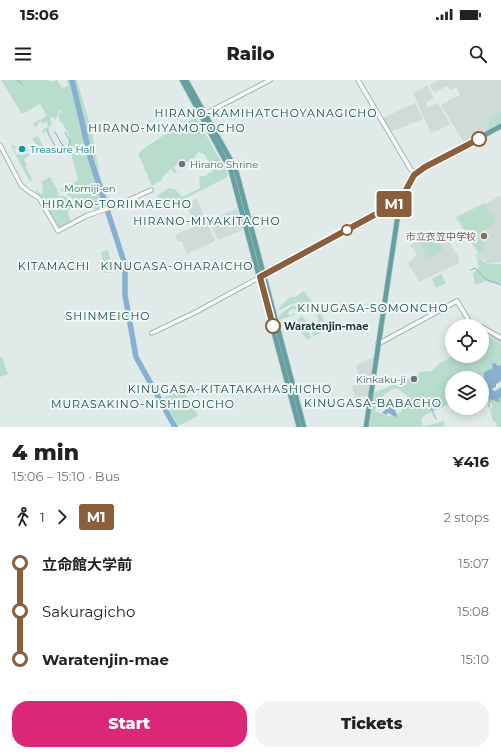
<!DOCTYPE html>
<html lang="en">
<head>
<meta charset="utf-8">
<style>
  body { margin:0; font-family:Montserrat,"Noto Sans JP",sans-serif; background:#f2f2f2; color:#222; height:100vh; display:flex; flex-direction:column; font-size:15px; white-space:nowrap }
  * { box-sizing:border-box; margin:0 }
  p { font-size:13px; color:#767676 }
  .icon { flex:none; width:22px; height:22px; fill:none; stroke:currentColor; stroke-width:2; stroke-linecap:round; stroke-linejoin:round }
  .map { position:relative; height:347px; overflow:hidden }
  .details { display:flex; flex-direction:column; background:#fff; flex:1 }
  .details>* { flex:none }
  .badge { padding:0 8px; border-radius:3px; font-size:14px; line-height:26px }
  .tools { position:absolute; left:445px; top:239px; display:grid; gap:8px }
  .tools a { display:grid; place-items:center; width:44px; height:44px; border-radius:50%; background:#fff; box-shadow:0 2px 10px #0003; font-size:20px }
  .map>.badge { position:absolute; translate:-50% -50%; box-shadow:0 0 0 2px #fff }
  .legs { display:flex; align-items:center; gap:6px; height:44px; padding:0 12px; font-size:13px }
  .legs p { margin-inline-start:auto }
  .headline { display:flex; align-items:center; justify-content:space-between; height:68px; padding:0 12px }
  h1 { font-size:22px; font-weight:800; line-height:30px }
  .primary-button { display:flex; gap:8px; margin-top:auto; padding:8px 12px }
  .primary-button a { flex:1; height:46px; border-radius:16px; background:#db2777; color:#fff; font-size:16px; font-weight:800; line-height:46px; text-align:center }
  .primary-button a+a { background:#f2f2f2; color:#222 }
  ul { padding:0 12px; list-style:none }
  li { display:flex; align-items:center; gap:14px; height:48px; font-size:15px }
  li i { display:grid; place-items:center; width:6px; height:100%; margin:0 5px; background:currentColor }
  li i::after { content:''; width:10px; height:10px; margin:-5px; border:3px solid; border-radius:50%; background:#fff }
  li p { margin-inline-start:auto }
  li:first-child i { background:linear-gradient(#0000 50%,currentColor 0) }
  li:last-child i { background:linear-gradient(currentColor 50%,#0000 0) }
  .status { display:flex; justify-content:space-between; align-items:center; height:28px; padding:0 20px; background:#fff; direction:ltr }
  .status svg { height:11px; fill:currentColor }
  header { display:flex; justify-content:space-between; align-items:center; height:52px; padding:0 12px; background:#fff; font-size:18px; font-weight:800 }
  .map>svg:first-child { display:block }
  .built { fill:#cedbd9 }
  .green { fill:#b8ddcd; fill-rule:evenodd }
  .water { fill:#87b0d1 }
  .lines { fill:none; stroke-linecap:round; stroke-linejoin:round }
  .stream { stroke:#87b0d1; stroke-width:1 }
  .river { stroke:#87b0d1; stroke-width:5.5 }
  .tertiary-casing { stroke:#a3b3b2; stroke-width:5.5 }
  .primary-casing { stroke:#c1c8c8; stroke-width:6 }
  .tertiary { stroke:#fff; stroke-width:3.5 }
  .primary { stroke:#649fa1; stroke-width:4.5 }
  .line-1-casing { stroke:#fff; stroke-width:9 }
  .line-1 { stroke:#8b5e3c; stroke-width:6 }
  .stop-1-dot { fill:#fff; stroke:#8b5e3c; stroke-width:2 }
  .culture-dot { fill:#0f9aa8; stroke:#f0f8f6; stroke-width:1.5 }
  .worship-dot { fill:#6b7280; stroke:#f0f8f6; stroke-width:1.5 }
  .education-dot { fill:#8d6e63; stroke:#f0f8f6; stroke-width:1.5 }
  .labels { text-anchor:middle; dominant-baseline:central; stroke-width:4; stroke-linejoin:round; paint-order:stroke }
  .culture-label { font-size:10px; fill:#0d838f; stroke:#f0f8f6; text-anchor:start }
  .worship-label { font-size:10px; fill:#5b616d; stroke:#f0f8f6; text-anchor:start }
  .park-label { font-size:10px; fill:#2a735c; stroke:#f0f8f6 }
  .education-label { font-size:10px; fill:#785e54; stroke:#f0f8f6; text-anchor:end }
  .stop-label { font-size:10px; font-weight:bold; fill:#213b3c; stroke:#f0f8f6; text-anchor:start }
  .neighbourhood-label { font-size:11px; letter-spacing:1px; fill:#1c4b4e; stroke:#f0f8f6 }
</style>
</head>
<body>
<div class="status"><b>15:06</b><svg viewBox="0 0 49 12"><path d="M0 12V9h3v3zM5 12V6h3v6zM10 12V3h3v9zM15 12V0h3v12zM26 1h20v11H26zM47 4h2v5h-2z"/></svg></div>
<header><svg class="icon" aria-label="menu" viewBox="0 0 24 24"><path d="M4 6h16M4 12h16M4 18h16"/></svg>Railo<svg class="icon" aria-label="search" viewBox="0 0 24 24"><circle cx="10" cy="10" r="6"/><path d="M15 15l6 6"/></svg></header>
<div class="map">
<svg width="501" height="347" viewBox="0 0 501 347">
  <rect width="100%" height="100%" fill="#e0ebe9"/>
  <!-- built -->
  <path class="built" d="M439,0H501V43L465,62L463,61L441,25L460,15L457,7L450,10L447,6L434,13L430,5Z
    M427,6L434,18L426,22L428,26L423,29L438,23L450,44L431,54L413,13Z
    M415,23L423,39L391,52L383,38Z
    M501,115V182L488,184L480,178L478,179L475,175L478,173L455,137L484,123L486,124Z
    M195,119H197L205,138L204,140L195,144L185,124Z
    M237,128L239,138L231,142L233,145L240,142L243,150L219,160L217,159L210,142V140Z
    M205,142L207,143L215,160L214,162L187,174L181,161L178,162L175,155Z
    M440,148L445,158L450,160L451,166L457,174L460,182L459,183L419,202L408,183L417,175L413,168H411L409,166Z
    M373,277L368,315L355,318L352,306L357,305L356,298L359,297L356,286Z"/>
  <!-- green -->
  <path class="green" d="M1,0H48L50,2L57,0L62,8L68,6L67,0H77L92,52L99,92L110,125L96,130L83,121L77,124L71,117L60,110L78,100L71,73L69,69L70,67L68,69L70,62L69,59L70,58L62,42L61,43L58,37L60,32L64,35L60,30L55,40L53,37L50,38L52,45L48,47L47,52L42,53L43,49L48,47L46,41L43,44L41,41L38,43V45L35,47L33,44L47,36L40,24L22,34Z
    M501,32V42L490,48L488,43L490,38Z
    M196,37L228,94L227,97L164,130L157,116L169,108L176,110L182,117L200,108L199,97L202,96H206L209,93L213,92C213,87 211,87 209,83C206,76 206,74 198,72L195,77L188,82H183L174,87L177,93H174L171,89L165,94L161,101L156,103L152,106L138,74L147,66L159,59V58Z
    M38,56L45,69L40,71L32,58Z
    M13,65L17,67L14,69L17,75L20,74L21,76L28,73L29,76L24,79L27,85L26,87L32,99L30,102L11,66Z
    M50,97L58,111L59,117L62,115L68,118L71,124L69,125L70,128L68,132L71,142L60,148L57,147L35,109L41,114L43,113L42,109L44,108L41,102Z
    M484,124L486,125L497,141L471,159L458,138Z
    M433,153L443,171L428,179L419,161Z
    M478,155L486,167L479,172L471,160Z
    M108,170L113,192L105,193L101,172Z
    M480,178C485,186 492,184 501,184V204L486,201L475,205L473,193L479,187L477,180Z
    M441,194L446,203L436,208L432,199Z
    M304,211L323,238L328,248L313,257L312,252L323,248L317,240L319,238L318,237H315L319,234L316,231L312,233L309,229L304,232L301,229L302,226L300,227L295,223C287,225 285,229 277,230L290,217H295Z
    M292,226H295L298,230L297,231L294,228L288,232L290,236L294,233L295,235L279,240V235Z
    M302,235L310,247L308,250L311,258L307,260L296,245L299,243L297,242V240Z
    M490,256L501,264V285L498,286L496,285L485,296L482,302V298H452V323L425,335L421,339L423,347H369L374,313L401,301L418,296L420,292L432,291L440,283L453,276H482V260ZM397,308L406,315L409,321L402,328L401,333L389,336L384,335L375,331C378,319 385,311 397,308Z
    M2,277L8,294L1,297L0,296V278Z
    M182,309L198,336L178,346L164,319L165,317Z
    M482,316L492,320L501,318V347H497L496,342L493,341L490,330L493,327L490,322Z
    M444,341L445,346L443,347H423Z"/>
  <!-- water -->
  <path class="water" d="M439,150L445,160L440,163L434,153Z
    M495,283L498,286L501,285V301L496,304V307L493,308L492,310L495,311L501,307V318L499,319L500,322H498L482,316V302L484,300V293L488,290H490L493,288L492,284Z
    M389,327L395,330L397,335L396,337L388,333L386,335L382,333L386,329Z"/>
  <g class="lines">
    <!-- stream -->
    <path class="stream" d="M17,0L22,4
      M48,49V53L55,66
      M55,52L61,63L63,65L64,69L62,73
      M65,52L70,61L68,69
      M63,71H60L59,69L61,66H64
      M471,190L475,188L487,200L501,205
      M491,255L501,262
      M489,327V323L490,319
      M431,328L436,339"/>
    <!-- river -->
    <path class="river" d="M72,0L91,80L125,185V215L136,277L175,347"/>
    <!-- tertiary casing -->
    <g class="tertiary-casing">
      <path id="tertiary" d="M358,0L414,95
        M205,34L270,0
        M0,65L21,105L28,111L39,118L58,151L86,136L118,125L151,110
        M482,247L501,258
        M152,253L196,232L400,121
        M378,264L457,221L472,246"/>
    </g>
    <!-- primary casing -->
    <g class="primary-casing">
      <path id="primary" d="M182,0L231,91L299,347
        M186,0L233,84L237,94L304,347
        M366,347L400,121C404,110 409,98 419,91L501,46"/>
    </g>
    <!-- tertiary -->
    <use href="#tertiary" class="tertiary"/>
    <!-- primary -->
    <use href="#primary" class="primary"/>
  </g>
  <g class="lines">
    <!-- line-1 casing -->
    <g class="line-1-casing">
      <path id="line-1" d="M273,246L260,197L400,121L414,95L425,87L479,59"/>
    </g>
    <!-- line-1 -->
    <use href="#line-1" class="line-1"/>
  </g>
  <!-- markers -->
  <g class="stop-1-dot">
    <circle cx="479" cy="59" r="7"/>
    <circle cx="347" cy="150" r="5"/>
    <circle cx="273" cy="246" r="7"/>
  </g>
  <circle class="culture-dot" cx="22" cy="69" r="4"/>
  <g class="worship-dot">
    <circle cx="182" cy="84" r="4"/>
    <circle cx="414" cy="299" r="4"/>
  </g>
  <circle class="education-dot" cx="484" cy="156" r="4"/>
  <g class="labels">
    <!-- culture labels -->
    <g class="culture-label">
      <text x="30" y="69">Treasure Hall</text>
    </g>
    <!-- worship labels -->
    <g class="worship-label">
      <text x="190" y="84">Hirano Shrine</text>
      <text x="406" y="299" text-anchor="end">Kinkaku-ji</text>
    </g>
    <!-- park labels -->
    <g class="park-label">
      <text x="90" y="108">Momiji-en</text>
    </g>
    <!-- education labels -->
    <g class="education-label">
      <text x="476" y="156">市立衣笠中学校</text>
    </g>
    <!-- stop labels -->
    <g class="stop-label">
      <text x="284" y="246">Waratenjin-mae</text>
    </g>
    <!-- neighbourhood labels -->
    <g class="neighbourhood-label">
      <text x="266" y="33">HIRANO-KAMIHATCHOYANAGICHO</text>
      <text x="167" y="48">HIRANO-MIYAMOTOCHO</text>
      <text x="117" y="124">HIRANO-TORIIMAECHO</text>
      <text x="207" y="141">HIRANO-MIYAKITACHO</text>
      <text x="54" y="186">KITAMACHI</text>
      <text x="177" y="186">KINUGASA-OHARAICHO</text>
      <text x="373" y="228">KINUGASA-SOMONCHO</text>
      <text x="108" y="236">SHINMEICHO</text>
      <text x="230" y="309">KINUGASA-KITATAKAHASHICHO</text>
      <text x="373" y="323">KINUGASA-BABACHO</text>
      <text x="143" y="324">MURASAKINO-NISHIDOICHO</text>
    </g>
  </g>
</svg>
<div class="tools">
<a><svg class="icon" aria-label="locate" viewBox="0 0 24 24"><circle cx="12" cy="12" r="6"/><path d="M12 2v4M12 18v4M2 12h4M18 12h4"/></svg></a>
<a><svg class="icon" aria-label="layers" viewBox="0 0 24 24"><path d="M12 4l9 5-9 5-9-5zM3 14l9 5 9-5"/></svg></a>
</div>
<b class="badge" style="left:394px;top:124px;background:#8b5e3c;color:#fff">M1</b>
</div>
<section class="details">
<div class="headline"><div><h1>4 min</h1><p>15:06 – 15:10 · Bus</p></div><b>¥416</b></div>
<div class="legs"><svg class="icon" aria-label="walk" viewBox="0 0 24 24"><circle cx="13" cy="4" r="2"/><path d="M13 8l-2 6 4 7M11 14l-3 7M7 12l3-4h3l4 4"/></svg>1<svg class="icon" aria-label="forward" viewBox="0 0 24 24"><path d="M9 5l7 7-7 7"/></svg><b class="badge" style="background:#8b5e3c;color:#fff">M1</b><p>2 stops</p></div>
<ul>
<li><i style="color:#8b5e3c"></i><b>立命館大学前</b><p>15:07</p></li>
<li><i style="color:#8b5e3c"></i><span>Sakuragicho</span><p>15:08</p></li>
<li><i style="color:#8b5e3c"></i><b>Waratenjin-mae</b><p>15:10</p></li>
</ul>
<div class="primary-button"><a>Start</a><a>Tickets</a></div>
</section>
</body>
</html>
